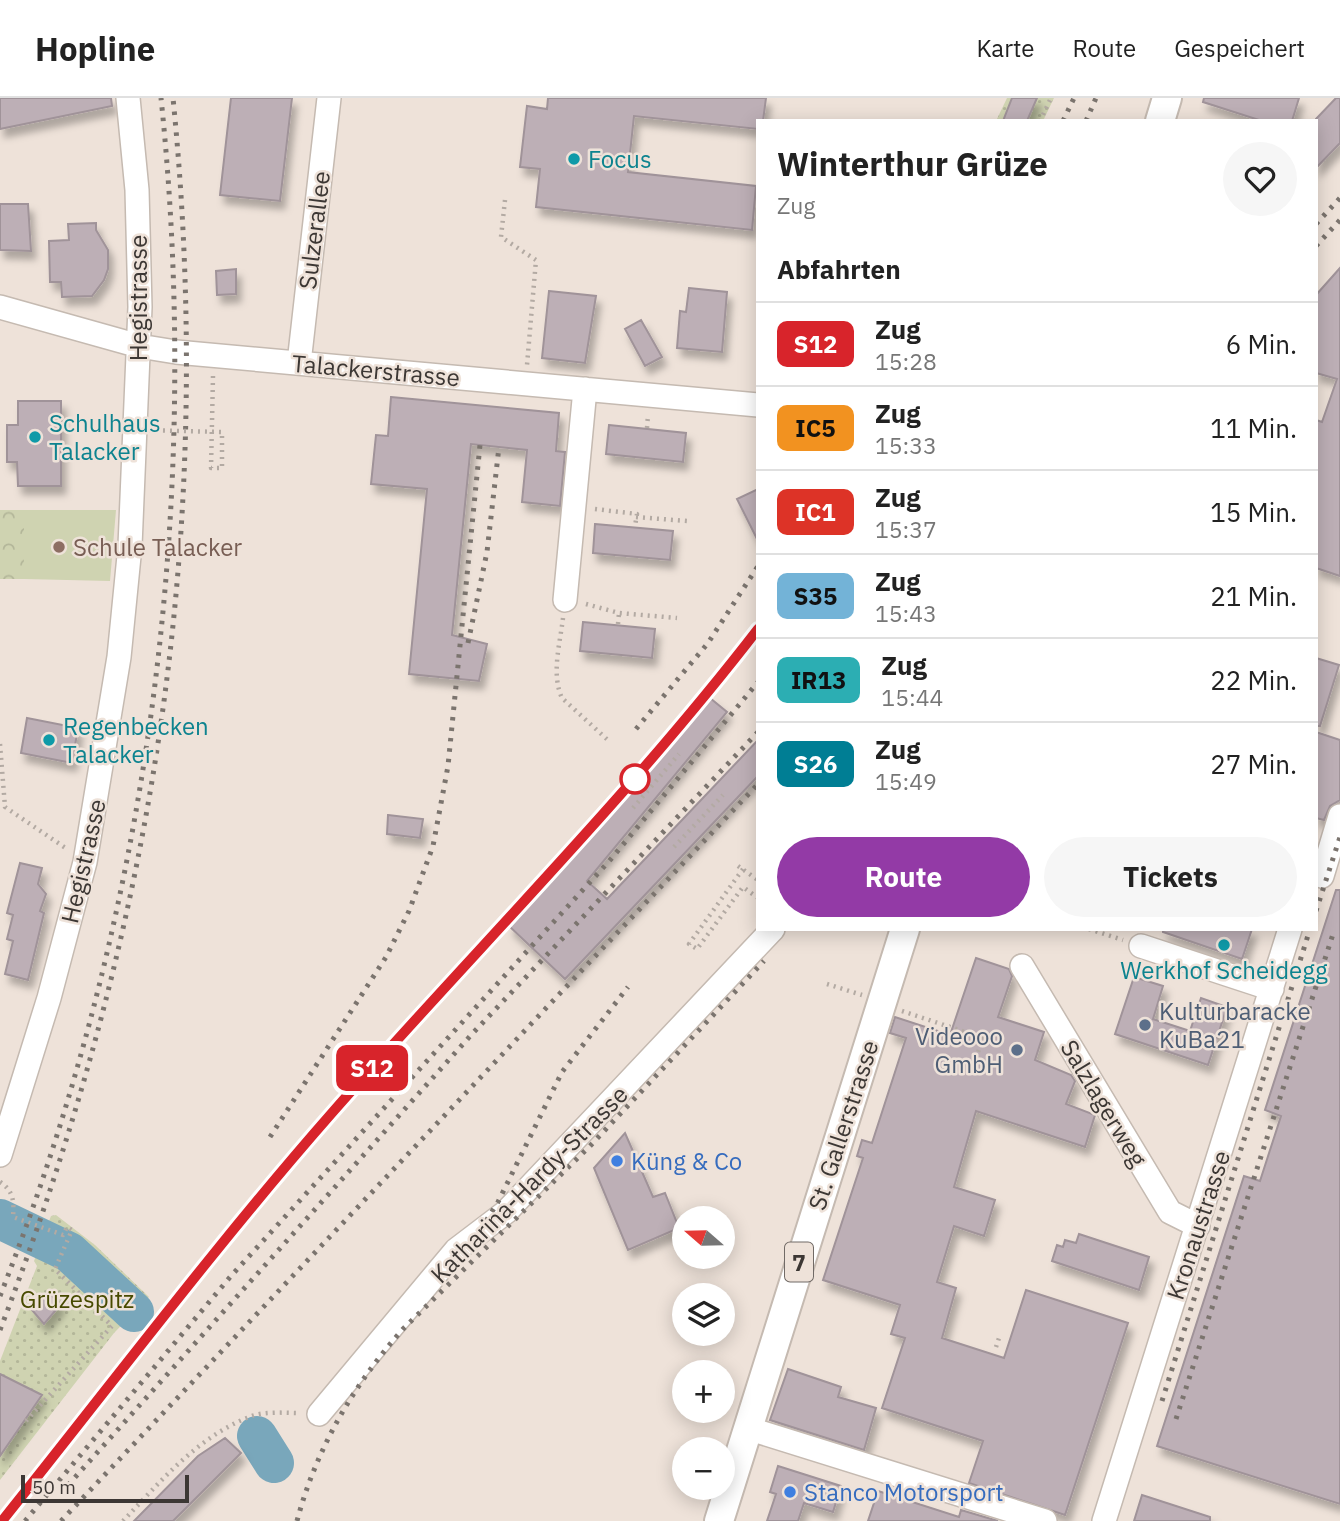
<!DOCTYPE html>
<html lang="de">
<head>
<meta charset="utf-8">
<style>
  body { margin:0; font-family:"IBM Plex Sans",sans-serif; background:#f6f6f6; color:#222; height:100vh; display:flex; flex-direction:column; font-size:26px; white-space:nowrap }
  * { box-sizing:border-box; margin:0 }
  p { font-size:23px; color:#767676 }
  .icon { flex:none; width:38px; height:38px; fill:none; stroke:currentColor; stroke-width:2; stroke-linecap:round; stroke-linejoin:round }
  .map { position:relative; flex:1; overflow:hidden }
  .sheet { position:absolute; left:756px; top:21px; width:562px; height:812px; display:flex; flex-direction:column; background:#fff; border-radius:0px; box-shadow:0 4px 18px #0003 }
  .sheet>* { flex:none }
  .badge { padding:0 14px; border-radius:10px; font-size:24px; line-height:46px }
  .needle { width:46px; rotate:290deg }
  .controls { position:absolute; left:672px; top:1108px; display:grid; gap:14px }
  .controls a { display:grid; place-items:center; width:63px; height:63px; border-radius:50%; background:#fff; box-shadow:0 4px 18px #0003; font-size:35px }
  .scale { position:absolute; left:21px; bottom:18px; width:168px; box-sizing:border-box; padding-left:7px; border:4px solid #3c3734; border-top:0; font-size:19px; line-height:24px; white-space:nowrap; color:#3c3734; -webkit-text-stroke:5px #eee2d9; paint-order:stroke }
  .map>.badge { position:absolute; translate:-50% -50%; box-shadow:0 0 0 4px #fff }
  h2 { padding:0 21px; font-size:26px; line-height:63px }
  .round { display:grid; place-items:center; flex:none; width:74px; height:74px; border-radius:37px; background:#f6f6f6 }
  .summary { display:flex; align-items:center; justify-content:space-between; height:119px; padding:0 21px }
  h1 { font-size:33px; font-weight:700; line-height:52px }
  .cta { display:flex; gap:14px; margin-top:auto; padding:14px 21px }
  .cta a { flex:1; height:80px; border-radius:42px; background:#933aa6; color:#fff; font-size:28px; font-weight:700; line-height:80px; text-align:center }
  .cta a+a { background:#f6f6f6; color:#222 }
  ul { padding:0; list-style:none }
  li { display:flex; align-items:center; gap:21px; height:84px; padding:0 21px; border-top:2px solid #e0e0e0 }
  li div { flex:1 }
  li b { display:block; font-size:26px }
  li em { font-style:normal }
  li .badge { min-width:77px; font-weight:700; text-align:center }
  header { display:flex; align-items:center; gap:42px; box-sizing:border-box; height:98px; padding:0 35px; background:#fff; border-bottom:2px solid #e0e0e0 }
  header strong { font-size:33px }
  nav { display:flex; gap:38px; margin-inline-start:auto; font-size:24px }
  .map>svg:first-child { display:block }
  .park { fill:url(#park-crowns) }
  .garden { fill:url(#garden-dots) }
  .pitch { fill:#cfd3b1 }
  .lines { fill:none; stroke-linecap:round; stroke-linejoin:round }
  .river { stroke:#79a7bb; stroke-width:40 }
  .building { fill:#bdafb6; stroke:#a09399; stroke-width:2; filter:url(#shadow) }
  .minor-casing { stroke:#c5bab1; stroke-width:26 }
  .major-casing { stroke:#c5bab1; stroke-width:32 }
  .path { stroke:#b3aaa3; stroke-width:4.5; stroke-dasharray:2 5; stroke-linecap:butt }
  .minor { stroke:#fff; stroke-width:23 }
  .major { stroke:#fff; stroke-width:28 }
  .rail { stroke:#7b746e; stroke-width:5; stroke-dasharray:3.5 7; stroke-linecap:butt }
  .path-bridge { stroke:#b3aaa3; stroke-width:4.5; stroke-dasharray:2 5; stroke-linecap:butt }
  .line-casing { stroke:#fff; stroke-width:16 }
  .line { stroke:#d8242b; stroke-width:10 }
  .culture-dot { fill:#0f9aa8; stroke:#eee2d9; stroke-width:2.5 }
  .education-dot { fill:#8d6e63; stroke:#eee2d9; stroke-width:2.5 }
  .stop-dot { fill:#fff; stroke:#d8242b; stroke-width:3.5 }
  .service-dot { fill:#5c6f8a; stroke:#eee2d9; stroke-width:2.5 }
  .shop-dot { fill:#3f7fe0; stroke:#eee2d9; stroke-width:2.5 }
  .labels { text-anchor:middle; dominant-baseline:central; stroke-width:5; stroke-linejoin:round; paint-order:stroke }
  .shield { fill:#eee2d9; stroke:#716a66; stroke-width:2 }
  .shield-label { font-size:23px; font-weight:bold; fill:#3c3734 }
  .culture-label { font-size:24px; fill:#0d838f; stroke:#eee2d9; text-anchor:start }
  .street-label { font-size:24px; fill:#3c3734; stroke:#eee2d9 }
  .education-label { font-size:24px; fill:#785e54; stroke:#eee2d9; text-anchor:start }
  .service-label { font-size:24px; fill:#4e5e75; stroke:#eee2d9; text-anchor:start }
  .shop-label { font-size:24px; fill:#366cbe; stroke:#eee2d9; text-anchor:start }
  .park-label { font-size:24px; fill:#474a00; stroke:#eee2d9 }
</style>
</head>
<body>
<header>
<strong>Hopline</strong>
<nav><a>Karte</a><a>Route</a><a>Gespeichert</a></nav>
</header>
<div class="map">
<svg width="1340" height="1423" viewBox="0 0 1340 1423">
  <defs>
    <pattern id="park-crowns" width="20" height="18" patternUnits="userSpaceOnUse" patternTransform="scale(1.75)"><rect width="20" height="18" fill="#cfd3b1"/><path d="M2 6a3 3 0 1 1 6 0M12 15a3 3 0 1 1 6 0" fill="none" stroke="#b3b699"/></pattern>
    <pattern id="garden-dots" width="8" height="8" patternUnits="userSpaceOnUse" patternTransform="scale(1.75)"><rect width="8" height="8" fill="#cfd3b1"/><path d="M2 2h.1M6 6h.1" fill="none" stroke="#b3b699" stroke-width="1.8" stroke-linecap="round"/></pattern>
    <filter id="shadow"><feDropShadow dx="4.5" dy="8" stdDeviation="3.5" flood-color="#0004"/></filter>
  </defs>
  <rect width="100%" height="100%" fill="#eee2d9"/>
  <!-- park -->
  <path class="park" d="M0,412H24V481H0Z"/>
  <!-- garden -->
  <path class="garden" d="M1007,0H1054L1043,23H996Z
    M56,1117L95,1147L149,1199L114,1235L0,1382V1263L37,1168L34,1163L51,1118Z"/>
  <!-- pitch -->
  <path class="pitch" d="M24,412H116L110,483L24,481Z"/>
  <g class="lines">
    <!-- river -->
    <path class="river" d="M0,1121L69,1154L134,1214
      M257,1338L274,1365"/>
  </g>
  <!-- building -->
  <path class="building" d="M0,0H111L112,8L0,31Z
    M231,0H292L280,103L220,97Z
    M548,0H766L763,23H758V31L634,18L628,74L756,88L752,132L536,109L540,71L520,69L527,8L547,11Z
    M1012,0H1037L1027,23H1003Z
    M1204,0H1299L1292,23H1262L1203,4Z
    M1336,0H1340V45L1316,70V21Z
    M0,106H28L31,153L0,152Z
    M96,125V132L108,152V171L104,182L92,198L62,199L61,184H50L49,143L69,142L68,126Z
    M1340,170V478L1316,470V322L1322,324L1337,281L1316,275V197Z
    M236,171V196L217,197L216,173Z
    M689,190L727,194L722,254L677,250L680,213L686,214Z
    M549,193L596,198L585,265L542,260Z
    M641,222L662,259L645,268L625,231Z
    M391,299L559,315L556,353L565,354L560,408L522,404L527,352L471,346L452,537L487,546L479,583L409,576L427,391L371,386L376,337L388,338Z
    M18,303H61V388H18L17,364H7V327H18Z
    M609,327L686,335L683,364L606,356Z
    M758,391V443L737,401Z
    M595,426L673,433L670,462L593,455Z
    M583,524L655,531L652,560L580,553Z
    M1316,560L1339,567L1320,628H1316Z
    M710,600L727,614L587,783L607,801L758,642V678L565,881L509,828L640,684Z
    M27,620L78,630L72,665L21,655Z
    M1316,634L1340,642V702L1330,708L1324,722L1316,720Z
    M388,717L423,721L420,740L387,736Z
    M20,765L42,770L38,786L46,796L40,813L44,815L28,882L5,876L13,843L7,841L13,817L7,815Z
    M1336,792H1340V1406L1157,1348L1244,1078L1260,1083L1281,1018L1265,1012Z
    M1163,831H1252L1242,861L1163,834Z
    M976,860L1009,871L1012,878L998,919L1044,934L1035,962L1071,977L1075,983L1066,1006L1095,1017L1085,1049L976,1013L954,1089L995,1102L984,1138L954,1128L937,1184L956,1190L942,1240L1004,1260L1026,1192L1128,1225L1065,1417L969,1385L983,1343L882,1310L905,1240L891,1236L900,1207L823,1182L863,1060L857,1058L862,1042L872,1045L906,940L890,935L895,919L950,937Z
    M1134,879L1163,888L1153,921L1190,933L1201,900L1227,909L1208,967L1115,936Z
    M625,1035L653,1099L665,1095L679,1130L628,1152L594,1070Z
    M1079,1136L1149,1159L1139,1192L1052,1163L1057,1147L1063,1149L1065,1142L1076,1145Z
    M48,1195L61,1206L44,1226L32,1212Z
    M788,1271L841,1289L838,1299L876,1310L864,1352L770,1322Z
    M0,1276L42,1297L0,1358Z
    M225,1340L241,1355L173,1423H134L198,1358Z
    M778,1368L841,1388L833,1414L804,1405L798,1423H767L776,1396L770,1394Z
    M878,1393L959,1419L961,1412L998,1423H868Z
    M1142,1397L1210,1419V1423H1134Z"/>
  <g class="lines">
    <!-- minor casing -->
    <g class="minor-casing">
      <path id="minor" d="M0,209L139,248L176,254L758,307
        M299,265L329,0
        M565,502L585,291
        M1322,778L1340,718
        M1141,848L1272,891
        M1022,868L1170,1114L1198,1128
        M0,1057L49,900L85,764L119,559L130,448L140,209L137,92L128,0
        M319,1316L456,1152L506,1114L773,831
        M747,1330L1045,1423
        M1104,1423L1290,831"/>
    </g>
    <!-- major casing -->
    <g class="major-casing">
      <path id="major" d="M1160,23L1167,0
        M719,1423L905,831"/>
    </g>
    <!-- path -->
    <path class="path" d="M1040,23L1051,0
      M505,102L501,139L536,162L527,267
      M213,278L211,370H222V334
      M647,330L648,317
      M595,411L637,416L635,428
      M636,419L687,423
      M586,506L619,515L677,520
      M563,520C560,546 551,576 562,600L610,644
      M618,526L619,515
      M0,646L5,709L67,751
      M633,710L679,656
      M674,749L723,697
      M738,768L758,782
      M743,771L689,846L697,851L743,789L758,800
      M1089,831L1123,842
      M827,886L862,897
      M902,913L983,940L973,968
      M0,1084C14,1093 14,1104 13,1119L63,1137L67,1129L72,1132L55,1171L112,1228L26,1323
      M996,1249L1000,1237
      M123,1423C160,1384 199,1337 252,1318C266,1313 285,1315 300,1315"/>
    <!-- minor -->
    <use href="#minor" class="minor"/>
    <!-- major -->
    <use href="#major" class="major"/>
    <!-- rail -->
    <path class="rail" d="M1063,23L1074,0
      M1086,23L1096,0
      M1316,126L1340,100
      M1316,148L1340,122
      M468,545L487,454L499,349
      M636,631L708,545L758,468
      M1316,813L1340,739
      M270,1039L386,859L409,813L433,748L448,668L480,347
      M458,1167L498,1104L562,974L628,889
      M0,1198C149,820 203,403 161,0
      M0,1232C155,829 216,431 173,0
      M1162,1303L1310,831
      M1176,1321L1333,836
      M61,1395L472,936L758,634
      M2,1423C111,1287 216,1147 331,1016C473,854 627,703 758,531
      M25,1423L231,1178L611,761L758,584
      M61,1423L758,686
      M297,1423C316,1351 354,1286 403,1231L590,1048L764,863"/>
    <!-- path-bridge -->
    <path class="path-bridge" d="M142,332L222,334"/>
  </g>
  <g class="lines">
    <!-- line casing -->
    <g class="line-casing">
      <path id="line" d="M2,1423C111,1287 216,1147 331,1016C473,854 626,702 758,531"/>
    </g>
    <!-- line -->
    <use href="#line" class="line"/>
  </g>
  <!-- markers -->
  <g class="culture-dot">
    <circle cx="574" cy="61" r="7"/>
    <circle cx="35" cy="339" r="7"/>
    <circle cx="49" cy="642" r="7"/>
    <circle cx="1224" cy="847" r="7"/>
  </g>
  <circle class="education-dot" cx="59" cy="449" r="7"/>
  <circle class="stop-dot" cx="635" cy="681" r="14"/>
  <g class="service-dot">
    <circle cx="1145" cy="927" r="7"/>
    <circle cx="1017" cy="952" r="7"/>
  </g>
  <g class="shop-dot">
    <circle cx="617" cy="1063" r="7"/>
    <circle cx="790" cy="1394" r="7"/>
  </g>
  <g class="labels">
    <!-- shield labels -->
    <rect class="shield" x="785" y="1144.5" width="28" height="39" rx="5"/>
    <g class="shield-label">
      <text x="799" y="1164">7</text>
    </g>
    <!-- culture labels -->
    <g class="culture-label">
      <text x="588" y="61">Focus</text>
      <text x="49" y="325">Schulhaus<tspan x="49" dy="28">Talacker</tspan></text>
      <text x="63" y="628">Regenbecken<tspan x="63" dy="28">Talacker</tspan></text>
      <text x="1224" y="872" text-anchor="middle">Werkhof Scheidegg</text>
    </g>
    <!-- street labels -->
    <g class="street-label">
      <text transform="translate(314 132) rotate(-83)">Sulzerallee</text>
      <text transform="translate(138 200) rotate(-90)">Hegistrasse</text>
      <text transform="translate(376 272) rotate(5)">Talackerstrasse</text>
      <text transform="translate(83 763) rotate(-77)">Hegistrasse</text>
      <text transform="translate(1104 1005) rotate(59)">Salzlagerweg</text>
      <text transform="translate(843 1027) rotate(-72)">St. Gallerstrasse</text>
      <text transform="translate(529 1086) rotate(-45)">Katharina-Hardy-Strasse</text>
      <text transform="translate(1198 1127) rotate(-72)">Kronaustrasse</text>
    </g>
    <!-- education labels -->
    <g class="education-label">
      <text x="73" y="449">Schule Talacker</text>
    </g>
    <!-- service labels -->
    <g class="service-label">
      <text x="1159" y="913">Kulturbaracke<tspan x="1159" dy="28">KuBa21</tspan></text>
      <text x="1003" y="938" text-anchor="end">Videooo<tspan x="1003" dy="28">GmbH</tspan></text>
    </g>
    <!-- shop labels -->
    <g class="shop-label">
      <text x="631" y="1063">Küng &amp; Co</text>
      <text x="804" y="1394">Stanco Motorsport</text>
    </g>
    <!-- park labels -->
    <g class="park-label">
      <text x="77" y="1201">Grüzespitz</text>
    </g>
  </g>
</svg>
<div class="controls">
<a><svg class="needle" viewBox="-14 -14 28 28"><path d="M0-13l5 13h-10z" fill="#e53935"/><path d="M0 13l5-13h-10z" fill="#767676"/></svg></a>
<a><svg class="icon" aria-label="layers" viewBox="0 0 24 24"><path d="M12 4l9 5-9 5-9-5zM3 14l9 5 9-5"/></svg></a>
<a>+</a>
<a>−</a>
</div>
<div class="scale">50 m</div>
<b class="badge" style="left:372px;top:970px;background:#d8242b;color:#fff">S12</b>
<section class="sheet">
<div class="summary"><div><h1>Winterthur Grüze</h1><p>Zug</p></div><a class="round"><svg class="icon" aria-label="heart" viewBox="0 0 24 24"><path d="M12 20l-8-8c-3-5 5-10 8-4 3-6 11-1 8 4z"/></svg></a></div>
<h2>Abfahrten</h2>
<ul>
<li><span class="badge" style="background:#d8242b;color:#fff">S12</span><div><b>Zug</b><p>15:28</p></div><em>6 Min.</em></li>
<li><span class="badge" style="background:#f29220;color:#111">IC5</span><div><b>Zug</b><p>15:33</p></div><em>11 Min.</em></li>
<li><span class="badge" style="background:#dd3327;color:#fff">IC1</span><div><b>Zug</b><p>15:37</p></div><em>15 Min.</em></li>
<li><span class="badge" style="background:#73b3d7;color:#111">S35</span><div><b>Zug</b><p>15:43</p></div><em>21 Min.</em></li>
<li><span class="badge" style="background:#2caeb3;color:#111">IR13</span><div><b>Zug</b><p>15:44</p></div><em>22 Min.</em></li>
<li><span class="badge" style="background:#007e94;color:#fff">S26</span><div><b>Zug</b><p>15:49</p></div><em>27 Min.</em></li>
</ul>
<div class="cta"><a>Route</a><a>Tickets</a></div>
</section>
</div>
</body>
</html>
